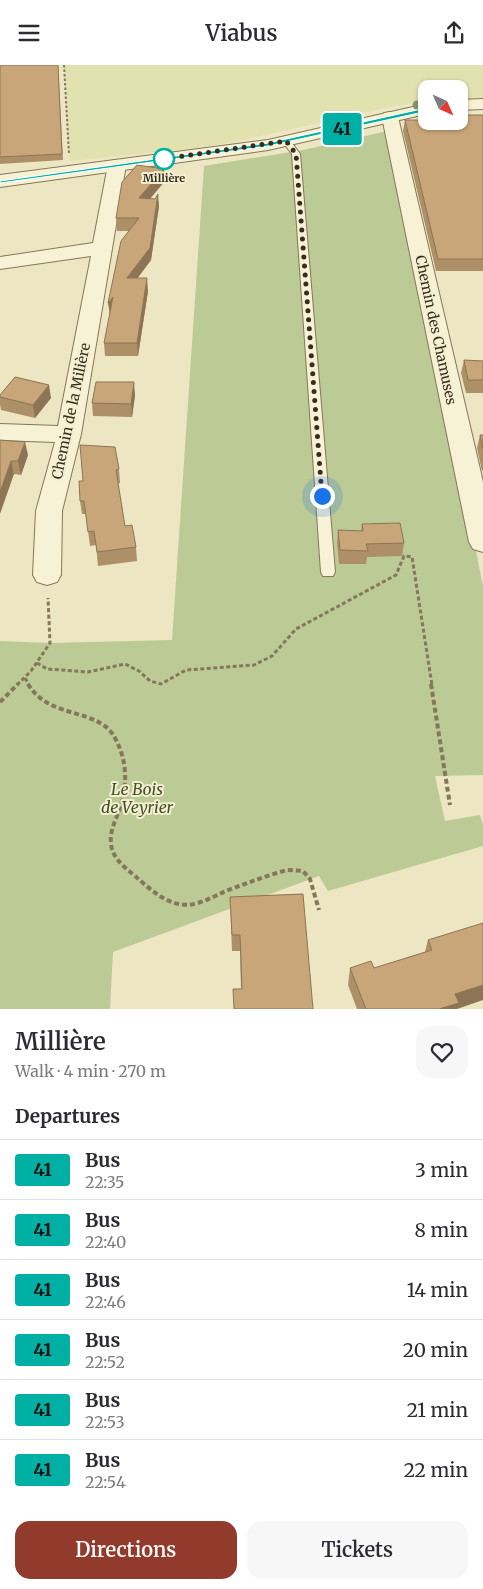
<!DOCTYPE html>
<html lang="en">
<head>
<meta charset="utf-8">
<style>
  body { margin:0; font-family:Merriweather,serif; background:#f7f7f7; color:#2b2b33; height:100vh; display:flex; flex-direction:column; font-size:19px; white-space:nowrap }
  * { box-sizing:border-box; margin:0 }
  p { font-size:16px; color:#7c7c81 }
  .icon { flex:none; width:28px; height:28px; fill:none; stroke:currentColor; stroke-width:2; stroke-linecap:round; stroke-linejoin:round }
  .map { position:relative; height:944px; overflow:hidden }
  .side { display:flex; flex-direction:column; background:#fff; flex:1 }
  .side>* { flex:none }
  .badge { padding:0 10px; border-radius:4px; font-size:18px; line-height:32px }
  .needle { width:32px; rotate:135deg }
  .controls { position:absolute; left:418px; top:15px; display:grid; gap:10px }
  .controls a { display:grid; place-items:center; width:50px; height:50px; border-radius:10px; background:#fff; box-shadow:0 1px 4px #0004; font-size:25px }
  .you { position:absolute; width:25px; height:25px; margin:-12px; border:4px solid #fff; border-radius:50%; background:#1a73e8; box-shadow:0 0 0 8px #1a73e833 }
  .map>.badge { position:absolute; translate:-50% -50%; box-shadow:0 0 0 2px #fff }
  h2 { padding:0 15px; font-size:19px; line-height:45px }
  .round { display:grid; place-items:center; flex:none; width:52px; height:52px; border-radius:15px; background:#f7f7f7 }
  .head { display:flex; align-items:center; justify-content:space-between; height:85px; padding:0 15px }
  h1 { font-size:24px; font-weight:600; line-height:38px }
  .button { display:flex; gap:10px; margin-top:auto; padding:10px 15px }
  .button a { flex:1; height:58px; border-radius:15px; background:#923a2c; color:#fff; font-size:20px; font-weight:600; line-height:58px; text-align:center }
  .button a+a { background:#f7f7f7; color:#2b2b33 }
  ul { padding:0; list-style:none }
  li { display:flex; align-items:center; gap:15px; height:60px; padding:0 15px; border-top:1px solid #e1e1e2 }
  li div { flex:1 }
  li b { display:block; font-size:19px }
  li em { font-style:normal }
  li .badge { min-width:55px; font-weight:700; text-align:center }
  header { display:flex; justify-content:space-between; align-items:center; height:65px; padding:0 15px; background:#fff; font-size:22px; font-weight:600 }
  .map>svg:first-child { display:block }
  .farmland { fill:#e2e1b0 }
  .green { fill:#bcca96 }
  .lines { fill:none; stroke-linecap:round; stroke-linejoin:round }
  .service-casing { stroke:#85775a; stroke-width:2 }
  .minor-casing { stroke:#85775a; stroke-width:2 }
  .tertiary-casing { stroke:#85775a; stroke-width:2 }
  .path-far2 { stroke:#85775a; stroke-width:2; stroke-dasharray:2.5 2; stroke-linecap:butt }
  .path-far1 { stroke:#85775a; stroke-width:3; stroke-dasharray:4 2.5; stroke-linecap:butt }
  .path { stroke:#85775a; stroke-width:4; stroke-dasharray:5 3; stroke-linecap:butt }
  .service { fill:#f7f2d5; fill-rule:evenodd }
  .minor { fill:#f7f2d5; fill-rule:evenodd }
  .tertiary { fill:#f7f2d5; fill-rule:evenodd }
  .tree { fill:#8d946c }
  .wall { fill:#ad8f68 }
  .shaded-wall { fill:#8d7455 }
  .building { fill:#c9a679; stroke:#8d7455 }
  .line { fill:#00b0a4; stroke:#fff }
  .walk { stroke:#362d1e; stroke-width:5; stroke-dasharray:0 9 }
  .stop-dot { fill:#fff; stroke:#00b0a4; stroke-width:2.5 }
  .labels { text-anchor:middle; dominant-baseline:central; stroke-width:4; stroke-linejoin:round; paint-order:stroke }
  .far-stop-label { font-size:11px; font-weight:bold; fill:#362d1e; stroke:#f4efd1 }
  .street-label { font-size:14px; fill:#362d1e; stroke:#f4efd1 }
  .near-park-label { font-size:16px; font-style:italic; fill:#405125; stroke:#f4efd1 }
</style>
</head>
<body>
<header><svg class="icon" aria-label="menu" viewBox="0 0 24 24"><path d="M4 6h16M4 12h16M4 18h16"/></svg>Viabus<svg class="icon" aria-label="share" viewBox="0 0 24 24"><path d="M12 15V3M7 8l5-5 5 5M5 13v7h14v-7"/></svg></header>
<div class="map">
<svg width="483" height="944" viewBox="0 0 483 944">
  <rect width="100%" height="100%" fill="#ece6c2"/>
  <!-- farmland -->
  <path class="farmland" d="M64,0H483V34L459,35V24H426V36L390,42L247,74L206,82L70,96Z"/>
  <!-- green -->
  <path class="green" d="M392,65L405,118L483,522V710L435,711L445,756L480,750L483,760V781L328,826L319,811L113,887L110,944H0V576L50,578L172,575L204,101L303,85Z"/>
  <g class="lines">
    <!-- service casing -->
    <g class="service-casing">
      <path id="service" d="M286,73L289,74L300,89L335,507L333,511H323L321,507L292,89L282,76Z"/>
    </g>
    <!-- minor casing -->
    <g class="minor-casing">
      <path id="minor" d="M390,47L396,48L398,52L483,417V487L473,484L469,477L382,52L384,48Z
        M117,95L123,96L126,100L81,369L62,446L61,510L57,517L47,520L37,517L33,510L36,446L55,377L0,375V359L58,361L91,191L0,204V192L93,178L108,100L111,96Z"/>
    </g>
    <!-- tertiary casing -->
    <g class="tertiary-casing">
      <path id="tertiary" d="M483,34V44L459,45V35Z
        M426,39V49L268,85L0,122V110L268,75Z"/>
    </g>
    <!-- path-far2 -->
    <path class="path-far2" d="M64,0L69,89"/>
    <!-- path-far1 -->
    <path class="path-far1" d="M37,598L47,604L88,607L125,599L139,606L150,616L161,619L186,605L254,600L272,591L296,564L396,510L404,491L412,492L432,620
      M25,613L29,620
      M17,620L31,606L50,578L48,533"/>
    <!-- path -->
    <path class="path" d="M28,619C49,655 99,642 115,673C127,695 128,719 120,743C117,752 112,761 111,771C109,791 122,800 135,811C152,826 173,846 198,838C208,835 217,830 226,826C244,819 261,813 280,807L287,805L303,806L310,814L319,845
      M431,619L450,740
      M0,637L18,619"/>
    <!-- service -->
    <use href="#service" class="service"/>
    <!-- minor -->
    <use href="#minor" class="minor"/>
    <!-- tertiary -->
    <use href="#tertiary" class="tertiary"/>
  </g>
  <!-- trees -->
  <circle class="tree" cx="417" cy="40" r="4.5"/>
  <!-- wall -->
  <path class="wall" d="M0,0H58L63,95L0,99Z
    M483,50V206H436L403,66L405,55L426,56Z
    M164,104L165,116L150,134L159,141L151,195L137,213L148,226L138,291H105L104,278L129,166H117L116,153Z
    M464,295L483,296V328H466L461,308Z
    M0,330L51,333L35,353L1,345L0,339Z
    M135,330L132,352L93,351L92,338Z
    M480,370H483V406H482L477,383Z
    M0,375L28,390L21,410L14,409Z
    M119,404L120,418H118L125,461L136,482L137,496L98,501L96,480L90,481L86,449H82L80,436L83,416Z
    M362,459L404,478L402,491L367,492L366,499H339L337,478L338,465L361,466Z
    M303,829L241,924L240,886H232L230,832Z
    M428,875L457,944H357L348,920L350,903H374L425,887Z"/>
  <!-- shaded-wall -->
  <path class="shaded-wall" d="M164,104L165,116L140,145L139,133Z
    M158,129L159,141L151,195L128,226L127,213Z
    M147,213L148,226L138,291L137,278Z
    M113,232L110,250L108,238Z
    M134,317L135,330L132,352L131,339Z
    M49,320L51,333L35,353L33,340Z
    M25,377L28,390L21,410L18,396Z
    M11,396L14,409L0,449V427Z
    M483,920V935L457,944H439L455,929Z"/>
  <!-- building -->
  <path class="building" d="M0,0H58L62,89L0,92Z
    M459,50H483V194H438L405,55H426V56H459Z
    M137,100L164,104L139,133L155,134L158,129L150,183L127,213H147L137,278H104L113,232L108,238L121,176L139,153H116L122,117Z
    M464,295L483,296V315H468Z
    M15,312L49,320L33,340L0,332V330Z
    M96,317H134L131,339L92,338Z
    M480,370H483V384Z
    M0,375L25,377L18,396H11L0,427Z
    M80,380L115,382L119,404L116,405L125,461L132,460L136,482L97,487L94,466L88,467L84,436H80L79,416H83Z
    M400,458L404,478L366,479L368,486L340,485L338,465L363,466L362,459Z
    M303,829L313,944H234L233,924H242L240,870H232L230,832Z
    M483,858V920L455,929L459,938L439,944H366L350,903L371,896L374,903L432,885L428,875Z"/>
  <!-- line -->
  <path class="line" d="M426,43L428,46L268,81L0,118V116L268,78Z"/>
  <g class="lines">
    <!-- walk -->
    <path class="walk" d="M164,94L286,76L296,89L322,431"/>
  </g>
  <!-- markers -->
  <circle class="stop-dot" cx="164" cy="94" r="10"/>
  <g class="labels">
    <!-- far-stop labels -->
    <g class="far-stop-label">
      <text x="164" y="113">Millière</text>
    </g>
    <!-- street labels -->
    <g class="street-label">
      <text transform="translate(436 265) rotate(78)">Chemin des Chamuses</text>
      <text transform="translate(71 346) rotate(-78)">Chemin de la Milière</text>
    </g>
    <!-- near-park labels -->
    <g class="near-park-label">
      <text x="137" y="724">Le Bois<tspan x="137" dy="18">de Veyrier</tspan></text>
    </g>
  </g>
</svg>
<div class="controls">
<a><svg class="needle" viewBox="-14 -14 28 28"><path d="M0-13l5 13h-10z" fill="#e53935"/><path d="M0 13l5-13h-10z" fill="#7c7c81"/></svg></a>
</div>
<div class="you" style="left:322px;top:431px"></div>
<b class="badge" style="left:342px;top:64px;background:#00b0a4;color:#111">41</b>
</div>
<section class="side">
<div class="head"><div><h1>Millière</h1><p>Walk · 4 min · 270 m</p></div><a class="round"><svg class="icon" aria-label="heart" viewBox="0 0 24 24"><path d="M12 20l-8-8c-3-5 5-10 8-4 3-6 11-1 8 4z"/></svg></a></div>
<h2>Departures</h2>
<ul>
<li><span class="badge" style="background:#00b0a4;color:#111">41</span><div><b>Bus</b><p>22:35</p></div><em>3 min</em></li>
<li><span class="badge" style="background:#00b0a4;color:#111">41</span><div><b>Bus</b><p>22:40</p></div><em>8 min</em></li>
<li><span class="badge" style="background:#00b0a4;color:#111">41</span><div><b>Bus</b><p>22:46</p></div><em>14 min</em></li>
<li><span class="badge" style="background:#00b0a4;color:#111">41</span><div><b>Bus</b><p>22:52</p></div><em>20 min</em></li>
<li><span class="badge" style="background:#00b0a4;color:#111">41</span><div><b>Bus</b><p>22:53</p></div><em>21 min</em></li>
<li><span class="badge" style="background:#00b0a4;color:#111">41</span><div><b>Bus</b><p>22:54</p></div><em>22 min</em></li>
</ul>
<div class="button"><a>Directions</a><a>Tickets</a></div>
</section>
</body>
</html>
